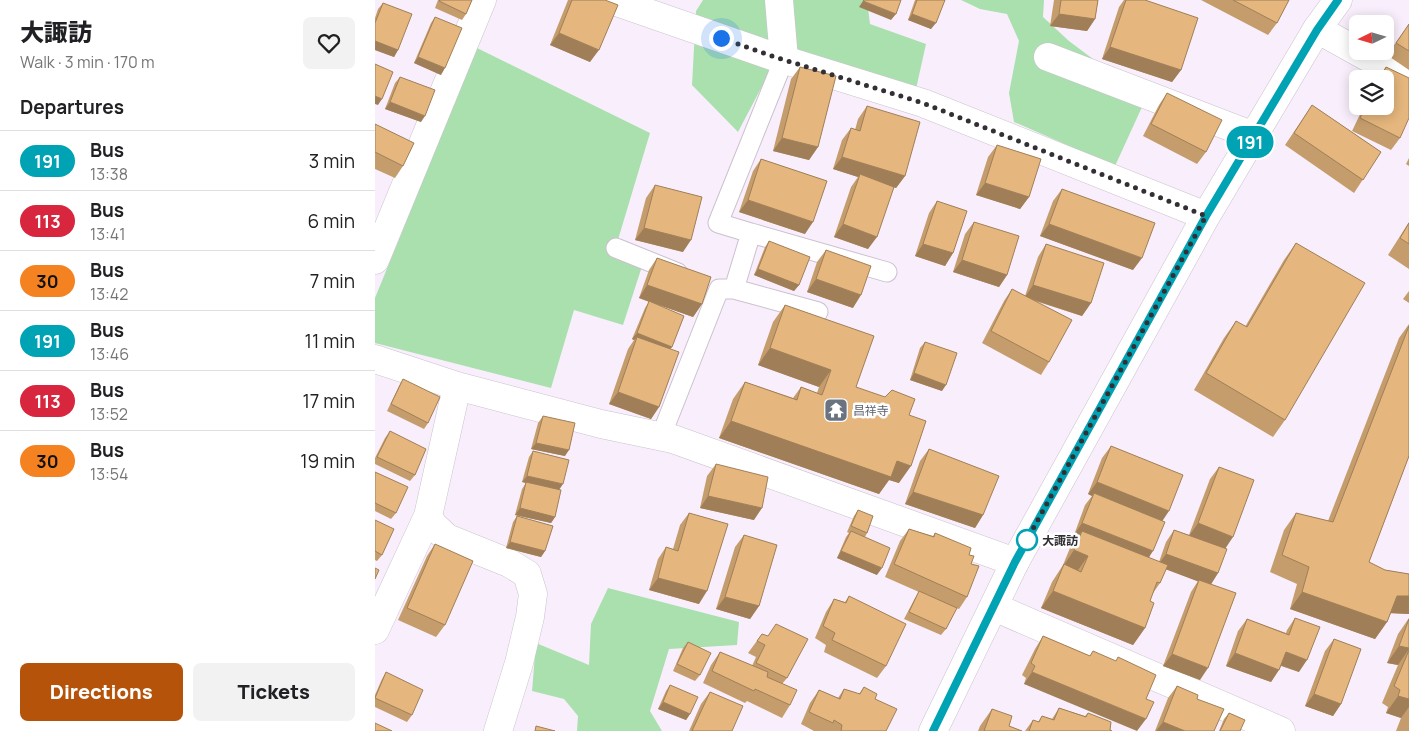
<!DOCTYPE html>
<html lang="en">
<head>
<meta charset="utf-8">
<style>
  body { margin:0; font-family:Manrope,"Noto Sans JP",sans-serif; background:#f2f2f2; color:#202124; height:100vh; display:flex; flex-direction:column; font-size:19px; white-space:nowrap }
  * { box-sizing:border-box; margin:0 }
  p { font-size:16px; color:#757577 }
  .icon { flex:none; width:28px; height:28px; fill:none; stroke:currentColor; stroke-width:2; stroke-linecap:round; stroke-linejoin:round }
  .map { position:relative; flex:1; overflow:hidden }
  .details { display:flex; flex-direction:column; background:#fff; width:375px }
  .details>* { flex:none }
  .badge { padding:0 10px; border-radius:16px; font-size:18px; line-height:32px }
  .needle { width:32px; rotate:265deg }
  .tools { position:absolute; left:974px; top:15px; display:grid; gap:10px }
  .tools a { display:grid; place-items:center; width:45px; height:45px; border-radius:8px; background:#fff; box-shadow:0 2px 12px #0003; font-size:25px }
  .you { position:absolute; width:25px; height:25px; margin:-12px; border:4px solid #fff; border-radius:50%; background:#1a73e8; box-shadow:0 0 0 8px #1a73e833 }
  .map>.badge { position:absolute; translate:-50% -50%; box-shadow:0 0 0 2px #fff }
  h2 { padding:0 20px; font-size:19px; line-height:45px }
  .round { display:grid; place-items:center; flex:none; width:52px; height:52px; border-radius:8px; background:#f2f2f2 }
  .overview { display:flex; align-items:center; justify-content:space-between; height:85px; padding:0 20px }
  h1 { font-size:24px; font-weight:800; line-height:38px }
  .action { display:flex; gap:10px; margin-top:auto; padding:10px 20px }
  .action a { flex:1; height:58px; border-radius:8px; background:#b45309; color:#fff; font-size:20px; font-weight:800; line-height:58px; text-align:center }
  .action a+a { background:#f2f2f2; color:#202124 }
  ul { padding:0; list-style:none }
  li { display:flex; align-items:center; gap:15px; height:60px; padding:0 20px; border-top:1px solid #e0e0e0 }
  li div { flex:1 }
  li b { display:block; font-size:19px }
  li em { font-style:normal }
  li .badge { min-width:55px; font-weight:700; text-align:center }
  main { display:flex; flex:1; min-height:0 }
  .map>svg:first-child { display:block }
  .green { fill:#a9e0ae }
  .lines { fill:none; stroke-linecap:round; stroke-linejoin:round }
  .service-casing { stroke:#cbc1ce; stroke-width:21 }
  .minor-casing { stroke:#cbc1ce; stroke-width:29 }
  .tertiary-casing { stroke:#cbc1ce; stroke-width:29 }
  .service { stroke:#fff; stroke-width:19 }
  .minor { stroke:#fff; stroke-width:28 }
  .tertiary { stroke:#fff; stroke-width:28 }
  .wall { fill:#c59d6c }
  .shaded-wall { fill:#a07f58 }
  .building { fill:#e5b67d; stroke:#a07f58 }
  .line-casing { stroke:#fff; stroke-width:11 }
  .line { stroke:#00a3b4; stroke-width:8 }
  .walk { stroke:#332f34; stroke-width:5; stroke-dasharray:0 9 }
  .stop-dot { fill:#fff; stroke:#00a3b4; stroke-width:2.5 }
  .labels { text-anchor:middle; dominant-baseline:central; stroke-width:5; stroke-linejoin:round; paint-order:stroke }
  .worship-label { font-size:12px; fill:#5b616d; stroke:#fff; text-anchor:start }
  .stop-label { font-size:12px; font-weight:bold; fill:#332f34; stroke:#fff; text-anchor:start }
</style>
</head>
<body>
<main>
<section class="details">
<div class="overview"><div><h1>大諏訪</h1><p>Walk · 3 min · 170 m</p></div><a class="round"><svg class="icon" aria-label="heart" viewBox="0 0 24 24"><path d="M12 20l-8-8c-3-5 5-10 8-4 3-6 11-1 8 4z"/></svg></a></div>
<h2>Departures</h2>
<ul>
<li><span class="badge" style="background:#00a3b4;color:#fff">191</span><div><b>Bus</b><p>13:38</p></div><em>3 min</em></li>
<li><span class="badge" style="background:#d7263d;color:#fff">113</span><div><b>Bus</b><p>13:41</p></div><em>6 min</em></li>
<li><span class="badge" style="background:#f58220;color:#111">30</span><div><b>Bus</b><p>13:42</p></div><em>7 min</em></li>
<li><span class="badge" style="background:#00a3b4;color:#fff">191</span><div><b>Bus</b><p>13:46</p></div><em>11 min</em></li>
<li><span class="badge" style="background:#d7263d;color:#fff">113</span><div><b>Bus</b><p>13:52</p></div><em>17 min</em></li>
<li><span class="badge" style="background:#f58220;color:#111">30</span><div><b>Bus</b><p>13:54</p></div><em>19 min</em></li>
</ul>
<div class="action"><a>Directions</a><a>Tickets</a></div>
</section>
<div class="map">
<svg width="1034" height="731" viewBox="0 0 1034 731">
  <rect width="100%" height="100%" fill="#f9effc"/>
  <!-- green -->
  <path class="green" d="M328,0H492L495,24L551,44L541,89L405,52L363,132L317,85L321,11Z
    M586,0H669L668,17L694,41L726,65L778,83L740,166L639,122L634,93L644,41L632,14L605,9Z
    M102,48L275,133L242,243L271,254L248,325L199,310L176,388L0,343V298Z
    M233,588L364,622L362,645L294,649L275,711L287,731H202L203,716L189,699L157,691L161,643L214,665L216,624Z"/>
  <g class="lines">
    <!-- service casing -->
    <g class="service-casing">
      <path id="service" d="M376,233L512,272
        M241,248L303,273
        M359,289L443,312
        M286,436L344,289H359L376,233L343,223L409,59"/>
    </g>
    <!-- minor casing -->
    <g class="minor-casing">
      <path id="minor" d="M404,0L409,59
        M942,29L1034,80
        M673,57L879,136
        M0,260L107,0
        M0,359L82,386L226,424L298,439L640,562
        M53,516L58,525L72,538L134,563L152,574L158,594L155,617L144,663L123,731
        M619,607L906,731
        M0,630L53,516L82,386"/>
    </g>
    <!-- tertiary casing -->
    <g class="tertiary-casing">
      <path id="tertiary" d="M236,0L400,57L548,103L831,216
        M558,731L640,562L831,216L942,29L963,0"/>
    </g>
    <!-- service -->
    <use href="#service" class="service"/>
    <!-- minor -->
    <use href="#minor" class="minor"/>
    <!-- tertiary -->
    <use href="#tertiary" class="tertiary"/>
  </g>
  <!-- wall -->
  <path class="wall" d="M63,0H97L91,14L87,20L60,8Z
    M193,0H230L215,62L175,45Z
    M540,0H570L556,29L533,20Z
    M679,0H723L720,19L712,31L675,26Z
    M749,0H770L806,70L797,82L727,59L744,7Z
    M826,0H914L902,23L893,35Z
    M8,3L23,50L19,57L0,50V18L3,9Z
    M60,17L66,75L39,63L56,23Z
    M1034,24V70L1012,55Z
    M425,67L443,147L434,160L398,151L416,79Z
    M1011,67L1025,138L1016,150L977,131L989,106H1010V79H1002Z
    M25,77L46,122L10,109L20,83Z
    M792,93L831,152L822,164L768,136L784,105Z
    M937,105L1006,152L979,193L910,145Z
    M492,106L530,176L521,188L519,187L493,249L459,237L476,187L483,177L458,169L467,140L476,128L480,130L483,119Z
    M0,124L28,166L20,178L0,169Z
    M622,145L654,197L645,209L601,195L613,157Z
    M1034,158V166L1031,164Z
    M386,159L430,234L364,212L378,171Z
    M280,185L308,252L260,240L271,198Z
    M687,189L758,270L665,236L678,201Z
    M562,201L578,253L570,266L540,256L554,213Z
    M599,222L632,275L624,287L578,272L590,234Z
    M1034,222V269L1013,255Z
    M394,241L424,285L419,291L379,275L390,247Z
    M921,243L910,420L898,437L819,390L849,338L861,321L870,327L909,260Z
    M671,244L716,303L707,316L660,301L674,362L666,375L607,343L629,301L637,289L650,296L663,257Z
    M451,250L478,308L432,292L442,262Z
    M282,258L327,304L318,317L276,302L297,347L295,349L284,407L276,419L234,404L253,349L259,340L257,339L270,308L274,302L264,298L274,270Z
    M1034,291V303L1028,299Z
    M410,305L481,387L534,415L524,483L514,480L504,494L344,438L358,399L370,382L418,398L426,387L442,393L444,387L383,365L398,322Z
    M1034,324V456L994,562L1010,570L1034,574V614L1016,613L1012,622L1000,639L915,609L922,584L895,572L909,530L921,513L953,521L1024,338Z
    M550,342L567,391L535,380L545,348Z
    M28,379L53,423L49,429L12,411L24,386Z
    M168,416L190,456L156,449L163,423Z
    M15,431L40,475L35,481L0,464V458L10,438Z
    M736,446L787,521L774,558L784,562L791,542L799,530L814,535L835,479L844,467L850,548L843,573L836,584L825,680L788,666L816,592L823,581L791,569L785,583L776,596L775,601L770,628L758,645L666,608L677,582L688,565L695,548L703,537L699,535L710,505L717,496L713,494L727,458Z
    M554,449L608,515L600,528L530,504L545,461Z
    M158,451L184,490L180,517L176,523L140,515L147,489L151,483L147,482L154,457Z
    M341,464L379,520L325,508L332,476Z
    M0,472L21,513L16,519L0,511Z
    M483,510L492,533L490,537L502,575L462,558L471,537L474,533L472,532L479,516Z
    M314,513L324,604L274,590L283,559L291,547L298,549L305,525Z
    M142,516L170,551L166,557L131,548L138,522Z
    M0,520L7,555L2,561L0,560Z
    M534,529L558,536L560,533L594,555L596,564L592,597L584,609L581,608L571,629L566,635L529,619L540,598L544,592L510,577L525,541Z
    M369,535L384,606L375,619L341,609L360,547Z
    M60,544L70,625L61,637L23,620L52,556Z
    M474,596L511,666L502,678L449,652L451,645L440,638L451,612L459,599L470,602Z
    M920,618L924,672L906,666L896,682L851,666L863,631L872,619L911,633L912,630Z
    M1034,618V731H1021L1026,718L1011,713L1013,707L1007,703L1023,665L1012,663L1023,634Z
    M387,634L412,678L407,684L415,705L407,718L372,701L370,703L328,683L336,665L345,652L377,666L381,657L373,653Z
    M668,636L715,656L718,651L771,699L649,684L651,678L647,675L660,649Z
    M959,639L966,704L958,716L930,706L950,651Z
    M313,642L325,675L320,681L298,671L308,648Z
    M11,672L37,715L32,722L0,707V695L7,679Z
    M295,685L315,714L311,720L283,709L291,691Z
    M802,686L822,699L839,731H780L793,698Z
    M489,687L500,699L511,731H439L426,724L435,703L444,690L463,698L469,689L484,694Z
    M335,692L357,731H314L326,704Z
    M684,708L710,716L713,713L737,731H650L658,720L663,722L667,716L677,719Z
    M617,709L634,726L647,731H603L605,726Z
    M854,713L865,731H844L849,719Z"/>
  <!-- shaded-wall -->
  <path class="shaded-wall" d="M488,1L521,14L516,20L484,7Z
    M537,14L561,23L556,29L533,20Z
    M684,14L720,19L712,31L675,26Z
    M184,33L224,50L215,62L175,45Z
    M0,41L23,50L19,57L0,50Z
    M735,47L806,70L797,82L727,59Z
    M43,57L70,68L66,75L39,63Z
    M0,96L7,99L3,105L0,104Z
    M15,102L50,116L46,122L10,109Z
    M407,138L443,147L434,160L398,151Z
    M467,157L530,176L521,188L484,177L485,174L483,177L458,169Z
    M610,183L654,197L645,209L601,195Z
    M373,200L438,222L430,234L364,212Z
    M468,224L502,237L493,249L459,237Z
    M674,224L767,258L758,270L665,236Z
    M269,228L316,240L308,252L260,240Z
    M548,244L578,253L570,266L540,256Z
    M587,260L632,275L624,287L578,272Z
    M383,269L424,285L419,291L379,275Z
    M441,279L486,295L478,308L432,292Z
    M272,285L327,304L318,317L264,298Z
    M658,285L716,303L707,316L650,297Z
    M262,333L297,347L292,353L262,337L259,340L257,339Z
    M395,348L456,370L444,387L383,365Z
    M539,373L571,385L567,391L535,380Z
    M243,392L284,407L276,419L234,404Z
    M356,421L522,461L536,466L524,483L514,480L504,494L344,438Z
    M161,443L194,450L190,456L156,449Z
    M152,476L188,484L184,490L147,482Z
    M722,482L794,511L786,523L719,493L717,496L713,494Z
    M538,492L608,515L600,528L530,504Z
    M333,496L387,508L379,520L325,508Z
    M145,508L180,517L176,523L140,515Z
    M707,523L778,551L770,563L707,531L703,537L699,535Z
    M823,523L858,537L850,549L814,536Z
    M135,542L170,551L166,557L131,548Z
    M699,550L713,556L701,573L687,568Z
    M466,551L507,568L502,575L462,558Z
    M791,554L843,573L835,586L782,566Z
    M283,578L332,591L324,604L274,590Z
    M678,591L770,628L758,645L666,608Z
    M927,592L1012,622L1000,639L915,609Z
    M1022,596H1034V614L1011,613Z
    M350,597L384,606L375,619L341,609Z
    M1024,646L1034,648V649L1023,665L1012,663Z
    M911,652L932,660L924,672L902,664Z
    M860,653L904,670L896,682L851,666Z
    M797,654L833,668L825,680L788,666Z
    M657,672L771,719L762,731L649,684Z
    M939,694L966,704L958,716L930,706Z
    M1023,696L1034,699V707L1026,718L1011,713Z
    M288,702L315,714L311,720L283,709Z
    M788,722L810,731H781Z"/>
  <!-- building -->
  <path class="building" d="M65,0H97L91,14L64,1Z
    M197,0H230L243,5L224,50L184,33Z
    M489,0H526L521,14L488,1Z
    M542,0H570L561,23L537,14Z
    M686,0H723L720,19L684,14Z
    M751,0H770L823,18L806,70L735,47Z
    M858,0H914L902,23Z
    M8,3L37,14L23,50L0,41V23Z
    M60,17L87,28L70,68L43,57Z
    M1034,24V51L1021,43Z
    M0,64L18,72L7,99L0,96Z
    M425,67L461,76L443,147L407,138Z
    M1011,67L1034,78V118L1025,138L985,118L991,106H1010V79H1005Z
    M25,77L60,90L50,116L15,102Z
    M792,93L847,120L831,152L776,124Z
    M937,105L1006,152L988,180L919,133Z
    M492,106L545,122L530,176L467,157L476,128L485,131Z
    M0,124L39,143L28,166L0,152Z
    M622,145L666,159L654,197L610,183Z
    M386,159L452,181L438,222L373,200Z
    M485,174L519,187L502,237L468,224Z
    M280,185L327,197L316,240L269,228Z
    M687,189L780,223L767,258L674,224Z
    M562,201L592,211L578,253L548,244Z
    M599,222L644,236L632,275L587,260Z
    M1034,223V244L1025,238Z
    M394,241L435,257L424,285L383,269Z
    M921,243L990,283L910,420L831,373L861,321L872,327Z
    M671,244L729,263L716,303L658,285Z
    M451,250L496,266L486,295L441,279Z
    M282,258L336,277L327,304L272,285Z
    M637,289L697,320L674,362L616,331Z
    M274,301L309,316L297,347L262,333Z
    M410,305L499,336L481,387L510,397L517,390L540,399L534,415L551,421L536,466L522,461L516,477L356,421L370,382L422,400L426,387L447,395L456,370L395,348Z
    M1034,326V456L994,562L1010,570L1034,574V596H1022L1012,622L927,592L934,567L907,555L921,513L958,522Z
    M262,337L304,352L284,407L243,392Z
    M550,342L582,353L571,385L539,373Z
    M28,379L65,397L53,423L16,404Z
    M168,416L200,423L194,450L161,443Z
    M15,431L51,449L40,475L2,457Z
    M736,446L808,475L794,511L722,482Z
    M554,449L624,476L608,515L538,492Z
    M158,451L194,460L188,484L152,476Z
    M341,464L393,477L387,508L333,496Z
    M844,467L879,480L858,537L823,523Z
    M0,472L33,487L21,513L0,503Z
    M151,482L186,490L180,517L145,508Z
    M719,493L790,522L778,551L707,523Z
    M483,510L498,516L492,533L476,526Z
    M314,513L353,524L332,591L283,578L291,547L303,551Z
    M142,516L178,526L170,551L135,542Z
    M0,520L19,529L7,555L0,551Z
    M534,529L559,537L560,533L596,548L594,555L599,556L596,564L604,566L592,597L519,564Z
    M799,530L852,549L843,573L791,554Z
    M476,531L515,548L507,568L466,551Z
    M707,531L793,565L785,583L782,582L775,601L779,603L770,628L678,591L689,564L706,572L713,556L699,550Z
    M369,535L402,545L384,606L350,597Z
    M60,544L98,561L70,625L32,608Z
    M0,568L4,570L0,579Z
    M824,580L861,593L833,668L797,654Z
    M544,591L582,608L571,629L534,612Z
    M474,596L531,624L511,666L457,640L460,633L448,626L459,599L471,603Z
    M920,618L945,627L932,660L911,652L904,670L860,653L872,619L914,635Z
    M1034,619V648L1024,646Z
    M401,624L433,639L412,678L381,663L390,645L382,641L387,634L393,636Z
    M668,636L715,656L718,651L741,661L743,657L781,675L771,699L779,702L771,719L657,672L660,666L656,663Z
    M959,639L986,649L966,704L939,694Z
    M313,642L336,653L325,675L302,664Z
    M1034,650V699L1023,696L1025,690L1019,686Z
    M345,652L393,672L392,677L422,690L415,705L380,689L379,691L337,671Z
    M11,672L48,690L37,715L0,698Z
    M295,685L323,697L315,714L288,702Z
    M802,686L823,695L822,699L849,709L839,731H810L788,722Z
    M489,687L502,694L500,699L522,709L511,731H466L467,725L459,720L458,723L434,712L444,690L465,699L469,689L485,694Z
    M335,692L368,706L357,731H317Z
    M684,708L711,717L713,713L736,722L735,730L737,731H654L658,720L664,722L667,716L679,720Z
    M617,709L637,716L634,726L647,731H609Z
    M854,713L870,720L865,731H845Z
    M0,723L17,731H0Z
    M161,726L180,731H160Z"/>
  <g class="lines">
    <!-- line casing -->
    <g class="line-casing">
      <path id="line" d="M558,731L640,562L831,216L942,30L963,0"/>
    </g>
    <!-- line -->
    <use href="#line" class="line"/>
    <!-- walk -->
    <path class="walk" d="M346,38L400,57L548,103L831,216L649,545L652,540"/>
  </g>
  <!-- icons -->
  <defs>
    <g id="temple-square" transform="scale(1.25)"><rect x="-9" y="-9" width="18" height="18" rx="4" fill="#6b7280" stroke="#fff"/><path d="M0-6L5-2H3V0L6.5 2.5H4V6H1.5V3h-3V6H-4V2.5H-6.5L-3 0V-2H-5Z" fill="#fff"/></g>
  </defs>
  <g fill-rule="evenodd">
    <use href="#temple-square" x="461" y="410"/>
  </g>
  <!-- markers -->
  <circle class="stop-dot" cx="652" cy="540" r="10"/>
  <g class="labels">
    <!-- worship labels -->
    <g class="worship-label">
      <text x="478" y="410">昌祥寺</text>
    </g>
    <!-- stop labels -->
    <g class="stop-label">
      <text x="667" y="540">大諏訪</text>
    </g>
  </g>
</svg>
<div class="tools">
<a><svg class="needle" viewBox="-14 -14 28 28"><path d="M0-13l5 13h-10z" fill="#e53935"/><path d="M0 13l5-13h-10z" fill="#757577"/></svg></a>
<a><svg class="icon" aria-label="layers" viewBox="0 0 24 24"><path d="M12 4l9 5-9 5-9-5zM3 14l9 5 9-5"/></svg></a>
</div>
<div class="you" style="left:346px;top:38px"></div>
<b class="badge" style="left:875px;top:142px;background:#00a3b4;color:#fff">191</b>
</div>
</main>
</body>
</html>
